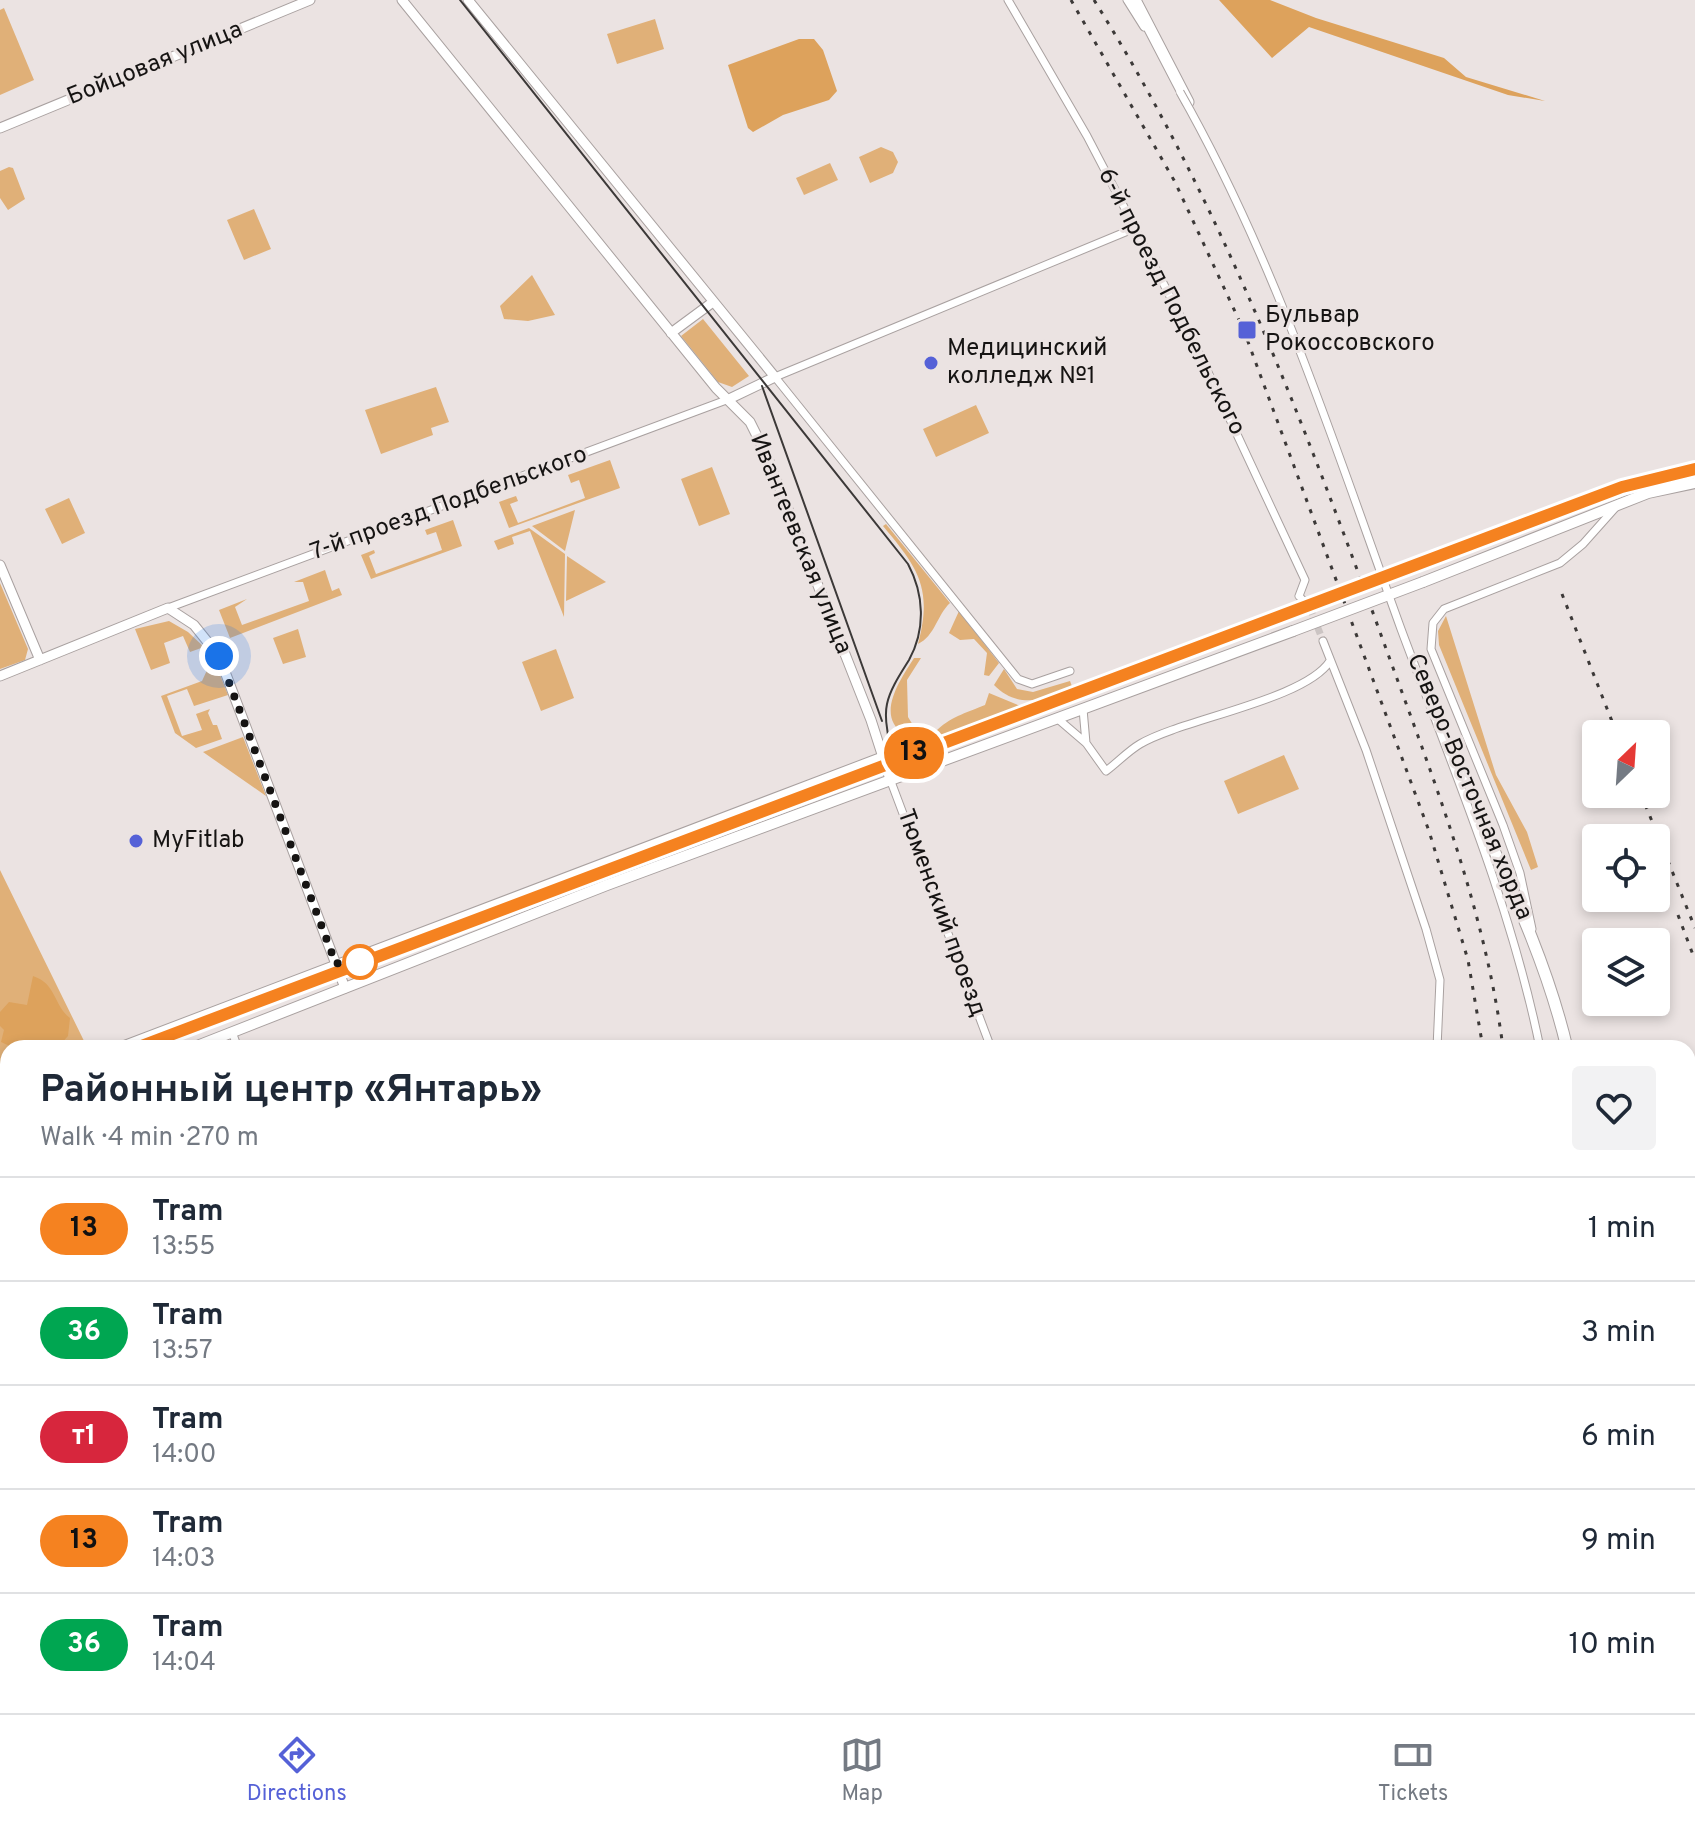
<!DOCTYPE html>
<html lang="en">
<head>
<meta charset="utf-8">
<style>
  body { margin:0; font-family:Overpass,sans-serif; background:#f2f2f3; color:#1f2937; height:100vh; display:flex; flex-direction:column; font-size:30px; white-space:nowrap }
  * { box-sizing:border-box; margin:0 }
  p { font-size:26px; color:#747a83 }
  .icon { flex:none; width:44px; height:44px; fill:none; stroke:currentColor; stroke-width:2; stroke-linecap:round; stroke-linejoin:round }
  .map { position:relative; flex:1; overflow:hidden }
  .panel { position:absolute; left:0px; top:1040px; width:1696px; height:674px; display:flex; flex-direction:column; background:#fff; border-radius:24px 24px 0 0; box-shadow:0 4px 12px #0003 }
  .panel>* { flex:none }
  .badge { padding:0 16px; border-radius:26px; font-size:28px; line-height:52px }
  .needle { width:52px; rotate:25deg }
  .controls { position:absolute; left:1582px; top:720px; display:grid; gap:16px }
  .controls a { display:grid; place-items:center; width:88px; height:88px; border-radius:8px; background:#fff; box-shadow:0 4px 12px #0003; font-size:40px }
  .you { position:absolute; width:40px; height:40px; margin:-20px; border:6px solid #fff; border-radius:50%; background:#1a73e8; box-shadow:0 0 0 12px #1a73e833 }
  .map>.badge { position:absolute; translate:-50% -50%; box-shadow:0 0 0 4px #fff }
  .round { display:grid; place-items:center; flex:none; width:84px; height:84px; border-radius:8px; background:#f2f2f3 }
  .head { display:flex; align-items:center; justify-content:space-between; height:136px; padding:0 40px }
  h1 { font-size:38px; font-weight:700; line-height:60px }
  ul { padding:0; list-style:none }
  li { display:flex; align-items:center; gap:24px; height:104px; padding:0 40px; border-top:2px solid #e0e1e3 }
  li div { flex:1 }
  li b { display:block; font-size:30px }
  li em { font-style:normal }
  li .badge { min-width:88px; font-weight:700; text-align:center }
  .menu { display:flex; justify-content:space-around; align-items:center; height:112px; border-top:2px solid #e0e1e3; background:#fff; font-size:22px; color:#747a83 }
  .menu a { display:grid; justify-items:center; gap:4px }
  .menu .on { color:#5561d7 }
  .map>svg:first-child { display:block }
  .green { fill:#e0b078 }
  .forest { fill:#dda25c }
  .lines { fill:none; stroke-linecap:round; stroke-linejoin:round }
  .minor-tunnel { stroke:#cbc4c3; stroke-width:7; stroke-dasharray:7 3.5; stroke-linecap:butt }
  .minor-casing { stroke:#a9a1a0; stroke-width:9 }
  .tertiary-casing { stroke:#a9a1a0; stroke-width:11 }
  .secondary-casing { stroke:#a9a1a0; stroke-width:12 }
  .primary-casing { stroke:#a9a1a0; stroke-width:13 }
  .minor { stroke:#fff; stroke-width:7 }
  .tertiary { stroke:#fff; stroke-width:9 }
  .secondary { stroke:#fff; stroke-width:10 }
  .primary { stroke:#fff; stroke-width:11 }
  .tram { stroke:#3c3938; stroke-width:2 }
  .rail { stroke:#3c3938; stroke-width:3; stroke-dasharray:4 8; stroke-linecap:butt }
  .minor-bridge-casing { stroke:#a9a1a0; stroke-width:9; stroke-linecap:butt }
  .secondary-bridge-casing { stroke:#a9a1a0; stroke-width:12; stroke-linecap:butt }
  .minor-bridge { stroke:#fff; stroke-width:7 }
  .secondary-bridge { stroke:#fff; stroke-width:10 }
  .line-casing { stroke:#fff; stroke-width:18 }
  .line { stroke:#f58220; stroke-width:12 }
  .walk { stroke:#161413; stroke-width:8; stroke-dasharray:0 14.4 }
  .poi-dot { fill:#5561d7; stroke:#ebe3e2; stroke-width:3 }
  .stop-dot { fill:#fff; stroke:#f58220; stroke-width:4 }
  .labels { text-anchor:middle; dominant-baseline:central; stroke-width:6; stroke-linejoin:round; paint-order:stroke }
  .street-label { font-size:24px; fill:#161413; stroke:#ebe3e2 }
  .poi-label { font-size:24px; fill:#161413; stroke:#ebe3e2; text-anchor:start }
</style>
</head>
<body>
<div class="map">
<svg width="1695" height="1713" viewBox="0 0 1695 1713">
  <rect width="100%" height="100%" fill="#ebe3e2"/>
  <!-- green -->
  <path class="green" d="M4,8L34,80L0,95V10Z
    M655,19L664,49L617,64L607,34Z
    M881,147L893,152L898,162L893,173L870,183L859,157Z
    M830,163L838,180L804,195L796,178Z
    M9,167L13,168L25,199L8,210L0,198V171Z
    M254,209L271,249L244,260L227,220Z
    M532,275L555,315L528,321L504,319L500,306Z
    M703,319L749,376L732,387L718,382L681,336Z
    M436,387L449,422L431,428L433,435L381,454L365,410Z
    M976,405L989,433L936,457L923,429Z
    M610,460L620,488L509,528L499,502L516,496L518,501L510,504L518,523L585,498L579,480L571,483L568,475Z
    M712,467L730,514L699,526L681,479Z
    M69,498L85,533L62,544L45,509Z
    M575,510L565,551L532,526Z
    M453,520L462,546L371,579L361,555L374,550L375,553L369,556L376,574L442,550L436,532L427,535L425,530Z
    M886,524L950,603C937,615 935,636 918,644C933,588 918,568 883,526Z
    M529,528L565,554L564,617L530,531L512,537L514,544L498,550L494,541Z
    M567,556L606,582L566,601Z
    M325,570L332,591L339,588L342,595L230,638L219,610L247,599L235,607L242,625L309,601L303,582H294Z
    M0,583L28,649L25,660L0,669Z
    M959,611L999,663L989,676L984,675L987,653L974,639L960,640L949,633Z
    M1446,616L1496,775L1527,832L1538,867L1531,870L1439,645L1438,631Z
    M169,621L188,632L204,647L190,652L183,636L164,643L170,663L151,670L135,629Z
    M298,629L306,657L283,664L273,638Z
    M556,649L574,698L541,711L522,662Z
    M213,657L228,695L194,706L187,689L167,696L182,736L202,730L196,714L210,709L208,713L213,725H217L222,739L196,748L175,733L161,696L202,681Z
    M914,658H921L907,680L908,717L916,730L934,733C951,716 964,714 985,705L989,693L1025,708C996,719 965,735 935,741C924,743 915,741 905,735C874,716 901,679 914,658Z
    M1004,669L1017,689L1033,692L1070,681L1073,689C1046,699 1018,710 994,685Z
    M243,737L266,796L203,752Z
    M1284,755L1299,789L1238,814L1224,781Z
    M0,870L86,1045L8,1048V1073L0,1076Z
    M163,1706H847L870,1713H160Z"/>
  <!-- forest -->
  <path class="forest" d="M1219,0H1270L1316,18L1444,58L1466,77L1545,101L1508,95L1309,27L1272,58Z
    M799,39H814L823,50L837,91L829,100L783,115L753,132L748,128L728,65Z
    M33,976C57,984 53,1005 70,1018L68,1036L59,1046L14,1048L1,1042L4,1030L0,1026V1012L9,1002L27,1005Z"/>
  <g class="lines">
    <!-- minor-tunnel -->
    <path class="minor-tunnel" d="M1310,608L1323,641"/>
    <!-- minor casing -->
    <g class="minor-casing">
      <path id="minor" d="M1008,0L1087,136L1135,228L1199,353L1305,580L1299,596
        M1127,0L1144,27
        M1299,596L1310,608
        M168,608L729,399
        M1323,641L1366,750L1426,929L1440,980L1437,1048
        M1070,671L1032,684L1018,679L775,377L1135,228
        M1083,709L1086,743
        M1058,719L1086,743L1106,771C1117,763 1128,751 1140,744C1182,719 1305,700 1330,661
        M890,779L991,1048
        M1532,929L1520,873L1503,825L1431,649L1433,623L1444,609L1560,563L1583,544L1616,507
        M232,1032L238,1048
        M115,1048L882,756
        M0,1092L8,1089
        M0,1489L8,1480
        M1688,1494L1695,1495
        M228,1713L232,1706
        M1519,1713L1520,1706
        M1537,1713L1539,1706"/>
    </g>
    <!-- tertiary casing -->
    <g class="tertiary-casing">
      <path id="tertiary" d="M402,0L716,388L750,422L767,456L871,720L890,779
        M468,0L775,377L729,399
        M0,128L310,0
        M671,333L713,302
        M0,565L40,660
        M0,676L168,608L194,625L219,656L345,988"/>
    </g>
    <!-- secondary casing -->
    <g class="secondary-casing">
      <path id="secondary" d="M1423,582L1648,493L1695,483
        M192,1048L607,885L1293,631
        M0,1122L8,1119"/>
    </g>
    <!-- primary casing -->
    <g class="primary-casing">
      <path id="primary" d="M1135,0L1188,102
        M1458,770C1498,862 1544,950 1567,1048
        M1564,1713L1566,1706"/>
    </g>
    <!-- minor -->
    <use href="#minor" class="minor"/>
    <!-- tertiary -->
    <use href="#tertiary" class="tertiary"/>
    <!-- secondary -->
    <use href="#secondary" class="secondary"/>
    <!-- primary -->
    <use href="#primary" class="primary"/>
    <!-- tram -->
    <path class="tram" d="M460,0L908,564C924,594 926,629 909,660C901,673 890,689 887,704C881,731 900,743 876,768
      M762,386L882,721
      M136,1048L1622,487L1695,469
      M0,1104L8,1101"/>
    <!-- rail -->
    <path class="rail" d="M1071,0L1175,182L1244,331L1429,831L1468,960L1483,1048
      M1094,0C1220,201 1303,421 1384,643C1432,776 1485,907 1503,1048
      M1562,594L1617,734
      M1641,794L1695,928
      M1678,915L1695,960
      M1688,1417L1695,1413
      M1688,1434L1695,1432
      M1688,1513H1695
      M1688,1532L1695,1531
      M1377,1713L1380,1706
      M1402,1713L1405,1706"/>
    <!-- minor-bridge casing -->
    <g class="minor-bridge-casing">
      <path id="minor-bridge" d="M1180,92C1276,261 1335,447 1401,629C1452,766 1511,904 1540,1048"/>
    </g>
    <!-- secondary-bridge casing -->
    <g class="secondary-bridge-casing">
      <path id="secondary-bridge" d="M1293,631L1423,582"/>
    </g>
    <!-- minor-bridge -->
    <use href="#minor-bridge" class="minor-bridge"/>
    <!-- secondary-bridge -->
    <use href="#secondary-bridge" class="secondary-bridge"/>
  </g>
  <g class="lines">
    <!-- line casing -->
    <g class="line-casing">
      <path id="line" d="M136,1048L1622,487L1695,469"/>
    </g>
    <!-- line -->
    <use href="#line" class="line"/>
    <!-- walk -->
    <path class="walk" d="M219,656L336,964L346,960L360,962"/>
  </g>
  <!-- markers -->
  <g class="poi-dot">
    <rect x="1237" y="320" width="20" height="20" rx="4"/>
    <circle cx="931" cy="363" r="8"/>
    <circle cx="136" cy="841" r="8"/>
  </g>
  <circle class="stop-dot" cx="360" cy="962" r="16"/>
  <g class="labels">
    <!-- street labels -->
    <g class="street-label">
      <text transform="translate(155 64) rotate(-22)">Бойцовая улица</text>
      <text transform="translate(1171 302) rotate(63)">6-й проезд Подбельского</text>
      <text transform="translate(449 504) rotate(-20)">7-й проезд Подбельского</text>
      <text transform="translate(800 544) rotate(68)">Ивантеевская улица</text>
      <text transform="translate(1469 787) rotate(67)">Северо-Восточная хорда</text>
      <text transform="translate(941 913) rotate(70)">Тюменский проезд</text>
    </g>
    <!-- poi labels -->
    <g class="poi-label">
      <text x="1265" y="316">Бульвар<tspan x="1265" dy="28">Рокоссовского</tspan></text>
      <text x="947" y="349">Медицинский<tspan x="947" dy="28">колледж №1</tspan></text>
      <text x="152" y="841">MyFitlab</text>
    </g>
  </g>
</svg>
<div class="controls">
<a><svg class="needle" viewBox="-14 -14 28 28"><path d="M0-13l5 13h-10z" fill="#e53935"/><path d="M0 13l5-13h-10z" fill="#747a83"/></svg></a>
<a><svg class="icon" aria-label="locate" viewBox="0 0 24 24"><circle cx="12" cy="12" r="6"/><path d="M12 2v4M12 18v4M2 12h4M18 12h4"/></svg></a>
<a><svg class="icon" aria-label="layers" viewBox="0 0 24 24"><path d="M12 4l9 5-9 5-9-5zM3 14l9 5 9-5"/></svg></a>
</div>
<div class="you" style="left:219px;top:656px"></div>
<b class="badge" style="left:914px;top:753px;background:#f58220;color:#111">13</b>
<section class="panel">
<div class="head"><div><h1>Районный центр «Янтарь»</h1><p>Walk · 4 min · 270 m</p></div><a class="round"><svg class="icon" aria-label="heart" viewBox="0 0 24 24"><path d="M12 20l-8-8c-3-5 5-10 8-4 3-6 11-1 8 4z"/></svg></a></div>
<ul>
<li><span class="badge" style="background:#f58220;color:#111">13</span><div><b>Tram</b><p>13:55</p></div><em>1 min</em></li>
<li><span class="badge" style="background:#00a651;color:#fff">36</span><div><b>Tram</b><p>13:57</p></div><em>3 min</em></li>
<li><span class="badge" style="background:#d7263d;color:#fff">т1</span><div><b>Tram</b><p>14:00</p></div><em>6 min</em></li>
<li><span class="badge" style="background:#f58220;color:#111">13</span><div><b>Tram</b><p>14:03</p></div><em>9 min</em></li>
<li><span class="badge" style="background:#00a651;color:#fff">36</span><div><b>Tram</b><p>14:04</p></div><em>10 min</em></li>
</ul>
</section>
</div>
<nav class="menu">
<a class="on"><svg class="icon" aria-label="directions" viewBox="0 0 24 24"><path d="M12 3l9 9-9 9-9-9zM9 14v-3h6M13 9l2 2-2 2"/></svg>Directions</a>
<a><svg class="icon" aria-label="map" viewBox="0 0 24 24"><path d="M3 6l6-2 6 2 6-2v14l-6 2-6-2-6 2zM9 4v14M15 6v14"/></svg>Map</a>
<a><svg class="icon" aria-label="tickets" viewBox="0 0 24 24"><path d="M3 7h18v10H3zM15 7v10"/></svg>Tickets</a>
</nav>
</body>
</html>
